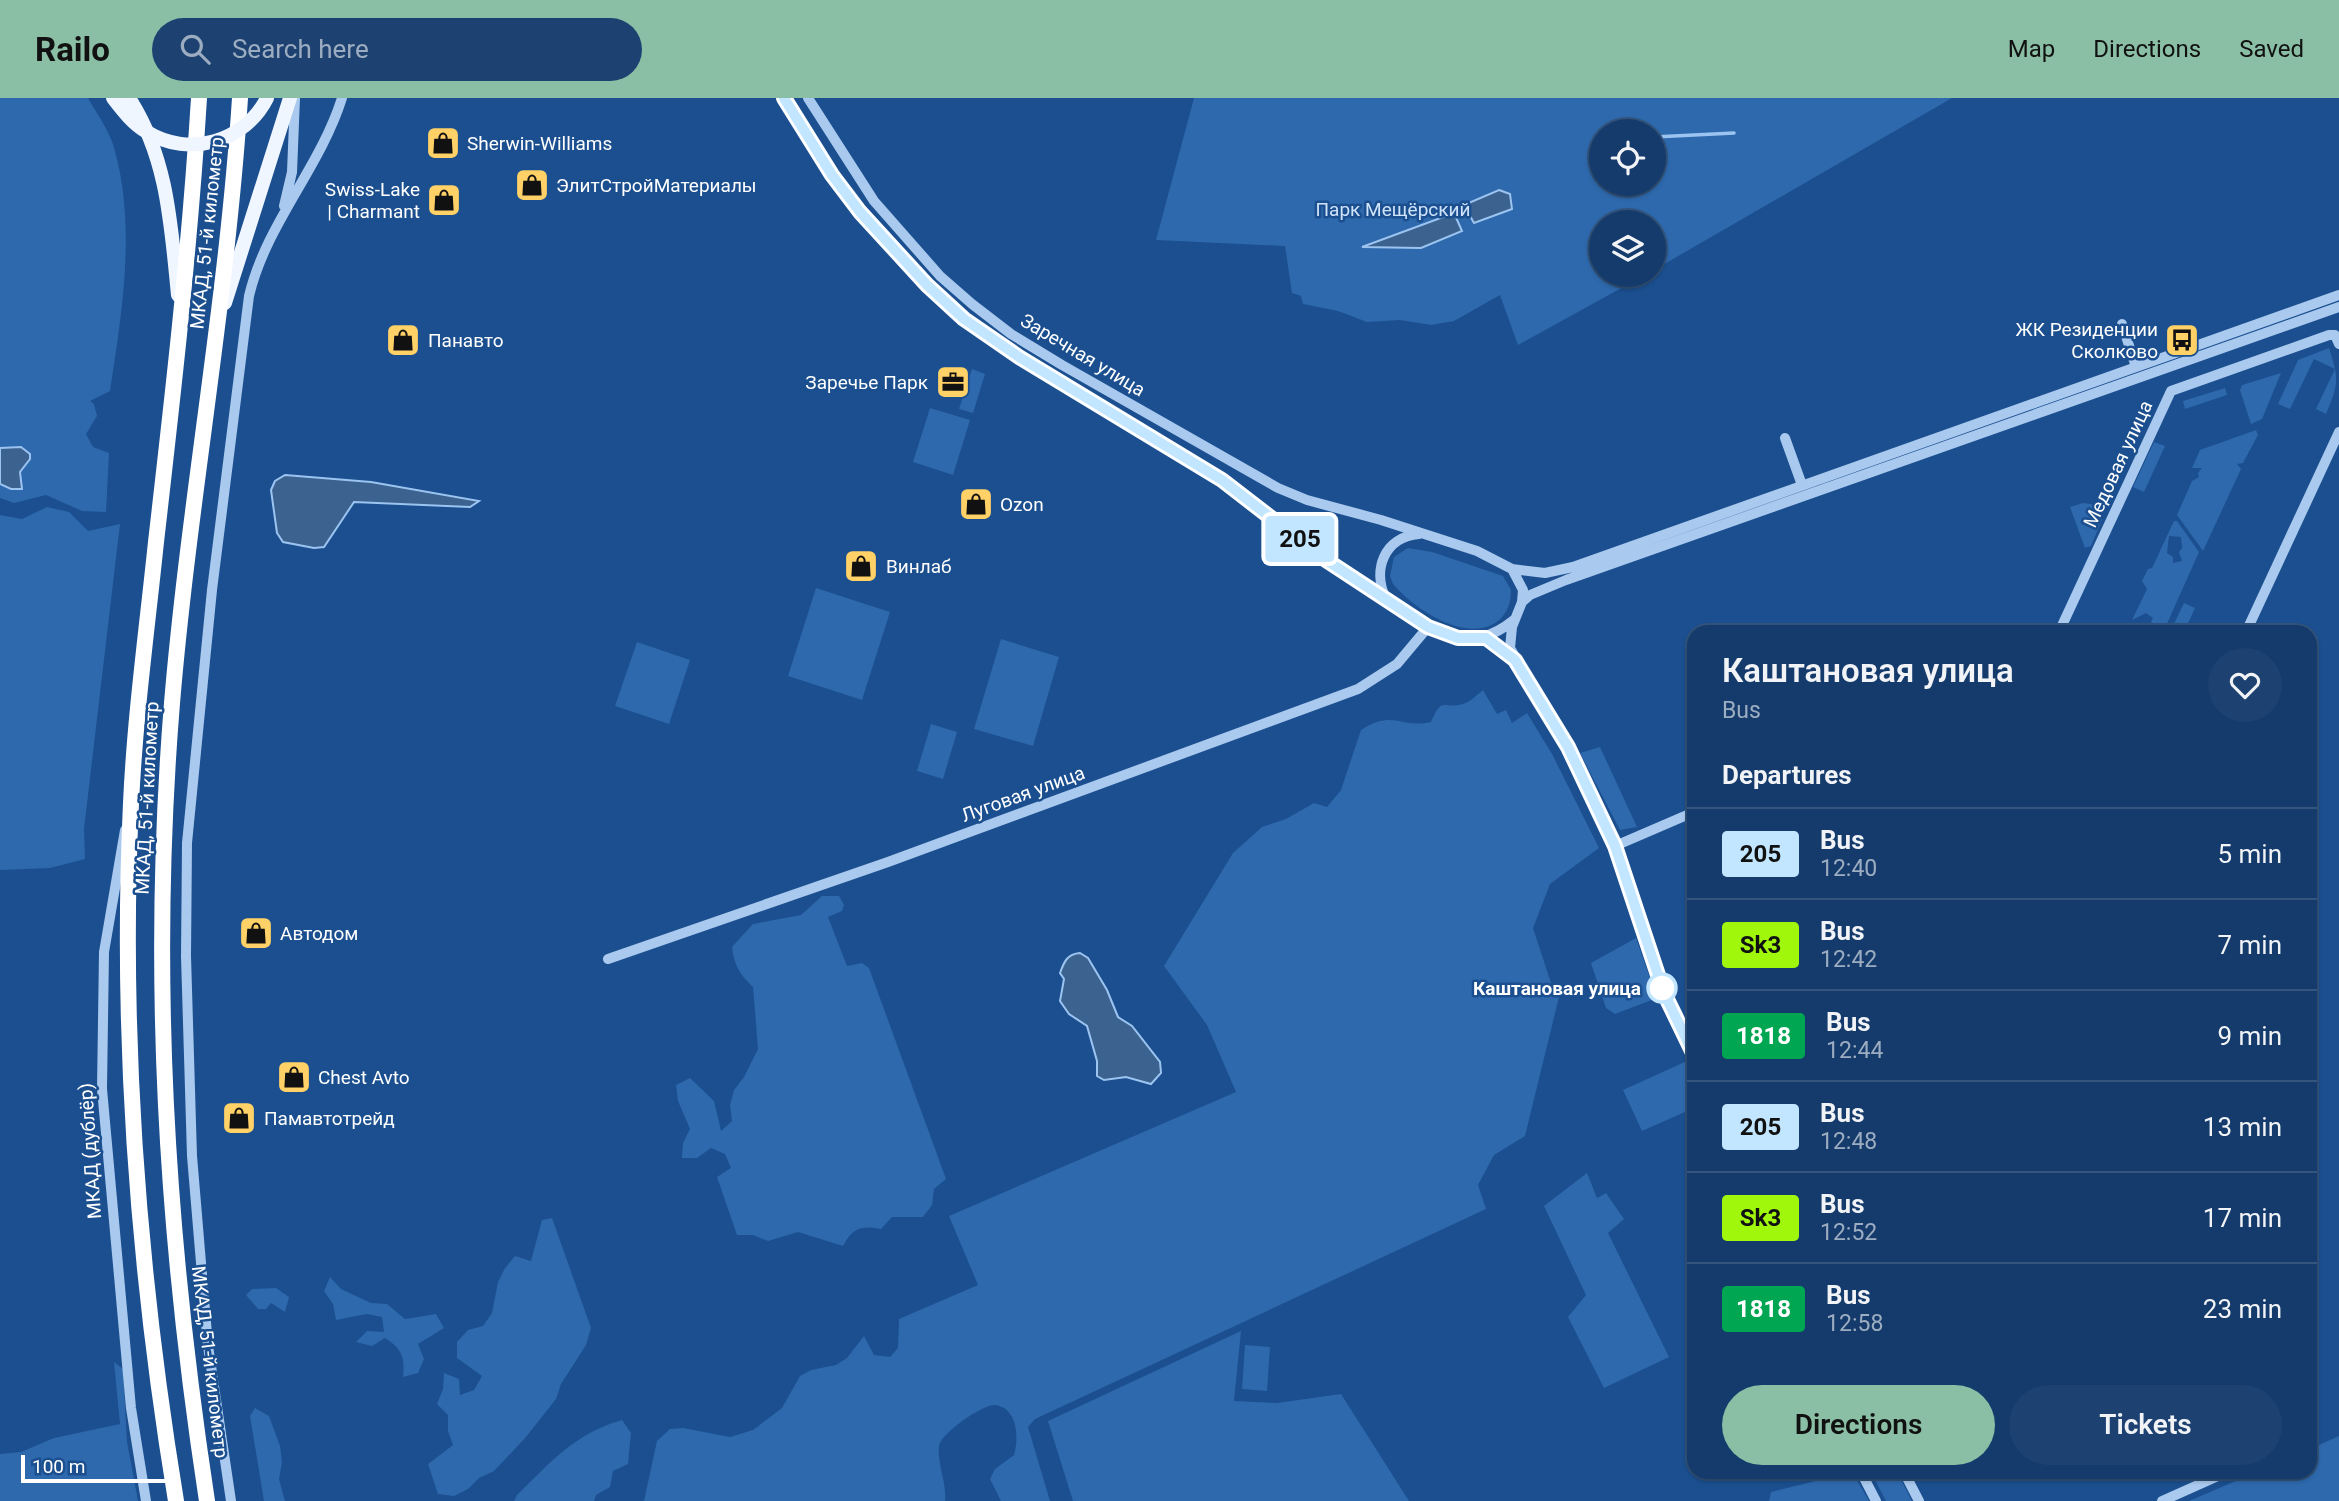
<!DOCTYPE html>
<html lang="en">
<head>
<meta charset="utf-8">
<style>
  body { margin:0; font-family:Roboto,sans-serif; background:#1d4271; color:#f1f3f6; height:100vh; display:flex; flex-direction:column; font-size:26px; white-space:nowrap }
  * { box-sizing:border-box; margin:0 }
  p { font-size:23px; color:#9dadc1 }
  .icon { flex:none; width:38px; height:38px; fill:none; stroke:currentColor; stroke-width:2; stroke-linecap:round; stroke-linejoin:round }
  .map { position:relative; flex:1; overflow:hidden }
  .details { position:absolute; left:1687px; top:527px; width:630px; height:854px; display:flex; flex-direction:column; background:#143b6b; border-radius:21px; box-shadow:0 2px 5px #0004,0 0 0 2px #33557e }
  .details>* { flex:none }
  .badge { padding:0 14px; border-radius:5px; font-size:24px; line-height:46px }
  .controls { position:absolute; left:1589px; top:21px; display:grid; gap:14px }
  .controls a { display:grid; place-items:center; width:77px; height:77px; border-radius:50%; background:#143b6b; box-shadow:0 2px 5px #0004,0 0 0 2px #33557e; font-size:35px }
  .scale { position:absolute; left:21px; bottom:18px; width:156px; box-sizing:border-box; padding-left:7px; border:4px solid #fff; border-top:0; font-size:19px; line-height:24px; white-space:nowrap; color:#fff; -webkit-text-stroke:5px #1b4f8f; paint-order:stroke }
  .map>.badge { position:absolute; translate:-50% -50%; box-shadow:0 0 0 4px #fff }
  h2 { padding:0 35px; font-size:26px; line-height:63px }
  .round { display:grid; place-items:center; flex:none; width:74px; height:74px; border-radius:37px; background:#1d4271 }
  .summary { display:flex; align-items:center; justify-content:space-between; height:119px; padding:0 35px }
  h1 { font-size:33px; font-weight:600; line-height:52px }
  .primary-button { display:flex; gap:14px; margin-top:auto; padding:14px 35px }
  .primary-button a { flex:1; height:80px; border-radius:42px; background:#8abfa5; color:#111; font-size:28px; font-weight:600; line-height:80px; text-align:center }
  .primary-button a+a { background:#1d4271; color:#f1f3f6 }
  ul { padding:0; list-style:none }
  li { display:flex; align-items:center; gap:21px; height:91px; padding:0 35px; border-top:2px solid #33557e }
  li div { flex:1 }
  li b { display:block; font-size:26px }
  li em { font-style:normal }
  li .badge { min-width:77px; font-weight:700; text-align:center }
  header { display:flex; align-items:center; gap:42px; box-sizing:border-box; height:98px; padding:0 35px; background:#8abfa5; color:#111 }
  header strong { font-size:33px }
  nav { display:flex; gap:38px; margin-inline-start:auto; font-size:24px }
  .search { width:490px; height:63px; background:#1d4271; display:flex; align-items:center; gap:18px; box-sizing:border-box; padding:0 24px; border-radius:38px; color:#9dadc1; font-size:26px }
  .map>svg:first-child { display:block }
  .green { fill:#2e69ad; fill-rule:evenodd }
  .water { fill:#3c6290; stroke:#9cc4f0; stroke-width:2 }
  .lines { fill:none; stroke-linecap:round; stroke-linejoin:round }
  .stream { stroke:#9cc4f0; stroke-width:3.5 }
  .minor { stroke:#a9c9ee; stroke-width:10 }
  .major { stroke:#f0f6ff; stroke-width:14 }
  .highway { stroke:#fff; stroke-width:16 }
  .major-bridge { stroke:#f0f6ff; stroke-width:14 }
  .line-casing { stroke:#fff; stroke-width:16 }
  .line { stroke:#c2e6ff; stroke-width:10 }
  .stop-dot { fill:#fff; stroke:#c2e6ff; stroke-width:3.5 }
  .labels { text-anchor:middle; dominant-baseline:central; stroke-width:5; stroke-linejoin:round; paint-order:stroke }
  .poi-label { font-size:19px; fill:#fff; stroke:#1b4f8f; text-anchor:start }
  .park-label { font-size:19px; fill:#cfe3fa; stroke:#1b4f8f }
  .street-label { font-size:19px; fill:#fff; stroke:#1b4f8f }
  .stop-label { font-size:19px; font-weight:bold; fill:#fff; stroke:#1b4f8f; text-anchor:end }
</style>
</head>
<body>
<header>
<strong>Railo</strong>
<div class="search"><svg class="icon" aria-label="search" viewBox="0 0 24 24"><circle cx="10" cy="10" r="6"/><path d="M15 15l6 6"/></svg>Search here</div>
<nav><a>Map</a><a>Directions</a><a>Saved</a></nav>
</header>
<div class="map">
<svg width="2339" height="1403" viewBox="0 0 2339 1403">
  <rect width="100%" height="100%" fill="#1b4f8f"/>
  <!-- green -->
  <path class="green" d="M0,0H88C97,16 111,35 115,53C136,131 122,214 110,293L90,303L94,306L97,318L86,336L93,349L109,355L106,414L82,413L46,397L14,405L0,400V386L11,391L22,385L20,374L30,361L26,352L0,350Z
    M1194,0H1952L1654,172V124H1601V177H1645L1518,247L1500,197L1454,223L1431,227L1400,222L1367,224L1338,213L1303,206L1301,198L1292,195L1285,148L1156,142ZM1601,33H1654V86H1601Z
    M2329,250C2339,281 2339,285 2326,316L2316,311L2335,271L2314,261L2290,311L2278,306L2298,262Z
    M972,271L985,276L973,315L959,311Z
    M2281,275L2262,321L2251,326L2240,292L2242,287Z
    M2225,290L2227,297L2185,311L2183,303Z
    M930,310L970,322L953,377L913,364Z
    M2256,332L2258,337L2243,365L2237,366L2241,371L2203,453L2177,417L2192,383L2199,379L2198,375L2202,370H2192L2200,352Z
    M2154,344L2165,348L2144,394L2133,389Z
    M2083,405L2097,407L2102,422L2091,448L2085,450L2070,409Z
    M47,409L69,414L88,433L120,426L84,731L85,761L50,770L0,772V417L22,421Z
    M2174,423H2177L2199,454L2166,528L2162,530L2151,524L2153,520L2146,515L2132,522L2147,491L2142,483L2148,471L2152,470ZM2169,438L2181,439L2182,450L2179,454L2182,463L2173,465V459L2167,455Z
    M1408,450L1432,454L1503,478L1511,492C1511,504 1508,514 1499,522C1468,548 1413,510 1393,486L1390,478L1394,459Z
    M816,490L890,514L862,602L788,578Z
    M2184,505L2195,510L2184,534L2172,530Z
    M1001,541L1059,559L1033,648L974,631Z
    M637,544L690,562L669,626L615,608Z
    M1483,592L1497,616L1506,612L1512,625L1527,615L1552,656L1599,750L1550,786L1533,830L1554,894L1559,899L1525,1038L1494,1057L1478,1087L1486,1111L1035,1321L1028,1329L1050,1403H1001L990,1381L995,1371L1014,1357C1019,1340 1018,1310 995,1307C983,1306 940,1336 939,1348C937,1366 947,1385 945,1403H644L657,1343L670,1331L683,1330L730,1339L753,1332L782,1310L800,1278L811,1272L836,1267L847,1260L864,1238L874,1257L890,1259L898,1250L899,1221L978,1187L949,1118L1236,994L1207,927L1164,868L1233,755L1262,729L1286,721L1314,705L1327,709L1341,692L1361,632C1394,611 1400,631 1431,624C1443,597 1442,612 1463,606C1470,604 1477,597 1483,592Z
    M931,626L957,634L943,681L917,673Z
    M1600,649L1637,729L1620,732L1580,655Z
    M822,798H839L844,807L842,813L828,819L847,868L862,865L869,870L946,1081L934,1091L932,1107L923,1119H892L881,1131C862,1127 852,1130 843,1148L798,1134L768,1143L753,1137H737L717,1079L731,1070L725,1056L711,1050L697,1060H682L683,1045L690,1031L678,1003L676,987L690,980L714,1003L721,1033L732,1023L730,1007L734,992L744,979L758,951L753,889C740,877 734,867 732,849L753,826L801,817Z
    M1636,840L1657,900L1615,916L1606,910L1591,865Z
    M1687,963L1694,979V1010L1642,1033L1623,992Z
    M1587,1075L1597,1100L1606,1095L1624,1121L1608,1135L1669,1259L1604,1290L1568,1219L1586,1197L1544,1108Z
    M552,1120L591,1230L586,1247L561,1286L556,1301L526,1339L494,1373L479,1380L468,1391L454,1398L438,1396L428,1366L453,1347L448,1333V1317L437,1306L443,1291L444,1275L459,1281L460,1297L474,1292L482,1278L457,1260V1244L468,1232L483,1228L492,1215L498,1184L505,1170L515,1158L531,1163L542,1122Z
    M330,1179L341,1191L371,1205L387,1206L405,1221L436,1216L444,1230L418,1246L424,1261L418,1275L403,1279C405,1259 402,1251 385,1240L372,1248L356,1244L367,1233L384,1234L382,1219L367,1216L336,1222L333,1206L324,1193Z
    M276,1190L289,1199L285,1214L271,1205L266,1211H258L246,1197L252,1191Z
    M1241,1233L1234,1303L1277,1305L1341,1296L1409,1403H1073L1048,1323Z
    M1245,1247L1270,1249L1267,1293L1242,1291Z
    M114,1264L123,1271L127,1344L138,1403H0V1356L21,1354L54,1340L120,1326Z
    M255,1310L269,1318L280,1348L282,1364L279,1381L285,1403H264L250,1318Z
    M622,1322L631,1335L628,1366L613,1373L610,1389L596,1397L594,1403H514L517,1397C552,1363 574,1336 622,1322Z
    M2339,1338V1403H2189L2257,1374H2310V1351Z
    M1852,1374L1869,1403H1769L1771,1394Z
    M1871,1374H1897L1912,1403H1886Z"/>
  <!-- water -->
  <path class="water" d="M1499,92L1510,96L1512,111L1474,125L1464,107Z
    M1454,115L1462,133L1421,150L1362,149Z
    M21,349L30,356V361L20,374L22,391H11L0,386V350Z
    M285,377L371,384L479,403L470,409L354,404L324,449L314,450L283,444L277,435L271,392L275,383Z
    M1080,855L1088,860L1107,892L1118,919L1132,928L1160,964L1161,975L1151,986L1126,979L1104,982L1097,978V963L1087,928L1069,916L1060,903L1064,881L1060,875C1064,864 1067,856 1080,855Z"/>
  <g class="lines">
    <!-- stream -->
    <path class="stream" d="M1654,39L1734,35"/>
    <!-- minor -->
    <path class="minor" d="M785,0C825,69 870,133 929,189C1015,271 1127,316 1224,384C1279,422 1331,464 1387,502C1405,514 1424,531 1446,537C1473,545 1493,539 1514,522
      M808,0L874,103L940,178L972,206L1011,236L1062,267L1278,390L1307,402L1381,422L1477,453L1512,471L1523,492L1522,504L1512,529L1510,550L1568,649L1615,748L1664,895L1694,957
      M284,108L292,74L295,0
      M2122,226L2136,269
      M1785,340L1802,387
      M1512,471L1545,475L1573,469L2339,197
      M1386,501C1372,472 1384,439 1419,436
      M1522,504L1530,497L1566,482L2339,209
      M2059,534L2171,293L2329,237H2335L2339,246
      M2246,534L2339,334
      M1486,540L1515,562
      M125,732L104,854L102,991L131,1310L146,1403
      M1615,748L1694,714
      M608,861L888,764L1358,591L1397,566L1428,529
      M1861,1374L1876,1403
      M1904,1374L1919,1403
      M231,1403L208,1248L192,1058L186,858L187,745L212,492L249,198C266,126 320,70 342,0
      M2162,1403L2227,1374"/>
    <!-- major -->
    <path class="major" d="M129,0C168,60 171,128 178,197
      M225,205L290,0"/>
    <!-- highway -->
    <path class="highway" d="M176,1403C138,1172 120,939 131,705C135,618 147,531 156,444C173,296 190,148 199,0
      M207,1403C166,1135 150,876 172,605C189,403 227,203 240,0"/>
    <!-- major-bridge -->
    <path class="major-bridge" d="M113,0C123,13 133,26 147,34C189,60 245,44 267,0"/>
  </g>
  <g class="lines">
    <!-- line casing -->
    <g class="line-casing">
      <path id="line" d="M784,0L832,77L860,114L927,187L964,221L1019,259L1222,382L1323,460L1428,529L1458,540H1486L1515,562L1568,649L1615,748L1664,895L1694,957"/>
    </g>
    <!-- line -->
    <use href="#line" class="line"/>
  </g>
  <!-- icons -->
  <defs>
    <g id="shop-square" transform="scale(1.75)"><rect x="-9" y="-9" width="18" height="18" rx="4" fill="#ffd166" stroke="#1b4f8f"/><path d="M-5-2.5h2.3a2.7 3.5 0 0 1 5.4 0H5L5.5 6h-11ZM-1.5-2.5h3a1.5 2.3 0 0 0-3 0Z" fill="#111"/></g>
    <g id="bus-square" transform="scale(1.75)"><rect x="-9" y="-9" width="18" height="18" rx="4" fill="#ffd166" stroke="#1b4f8f"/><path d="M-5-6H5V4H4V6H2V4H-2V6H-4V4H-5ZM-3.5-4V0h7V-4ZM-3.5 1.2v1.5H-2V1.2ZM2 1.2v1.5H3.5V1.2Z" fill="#111"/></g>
    <g id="office-square" transform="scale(1.75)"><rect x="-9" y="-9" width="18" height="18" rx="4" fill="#ffd166" stroke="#1b4f8f"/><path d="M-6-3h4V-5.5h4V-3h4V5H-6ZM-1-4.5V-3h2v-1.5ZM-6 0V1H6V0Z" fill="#111"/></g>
  </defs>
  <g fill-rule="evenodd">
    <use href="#shop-square" x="443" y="45"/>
    <use href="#shop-square" x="532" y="87"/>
    <use href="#shop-square" x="444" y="102"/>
    <use href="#shop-square" x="403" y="242"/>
    <use href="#bus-square" x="2182" y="242"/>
    <use href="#office-square" x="953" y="284"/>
    <use href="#shop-square" x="976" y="406"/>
    <use href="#shop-square" x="861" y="468"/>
    <use href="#shop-square" x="256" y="835"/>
    <use href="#shop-square" x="294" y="979"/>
    <use href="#shop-square" x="239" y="1020"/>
  </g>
  <!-- markers -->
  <circle class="stop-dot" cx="1662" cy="890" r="14"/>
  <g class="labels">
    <!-- poi labels -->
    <g class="poi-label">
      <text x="467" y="45">Sherwin-Williams</text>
      <text x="556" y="87">ЭлитСтройМатериалы</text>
      <text x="420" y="91" text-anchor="end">Swiss-Lake<tspan x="420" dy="22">| Charmant</tspan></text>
      <text x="2158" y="231" text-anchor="end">ЖК Резиденции<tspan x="2158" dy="22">Сколково</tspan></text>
      <text x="428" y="242">Панавто</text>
      <text x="928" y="284" text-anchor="end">Заречье Парк</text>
      <text x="1000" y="406">Ozon</text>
      <text x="886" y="468">Винлаб</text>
      <text x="280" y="835">Автодом</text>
      <text x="318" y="979">Chest Avto</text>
      <text x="264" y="1020">Памавтотрейд</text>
    </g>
    <!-- park labels -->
    <g class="park-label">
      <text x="1393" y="111">Парк Мещёрский</text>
    </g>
    <!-- street labels -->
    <g class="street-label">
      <text transform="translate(207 135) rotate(-84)">МКАД, 51-й километр</text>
      <text transform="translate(1083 257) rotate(31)">Заречная улица</text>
      <text transform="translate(2118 366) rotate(-65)">Медовая улица</text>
      <text transform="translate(1023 696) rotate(-20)">Луговая улица</text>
      <text transform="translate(147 700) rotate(-87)">МКАД, 51-й километр</text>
      <text transform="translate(90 1053) rotate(-94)">МКАД (дублёр)</text>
      <text transform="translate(210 1264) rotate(83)">МКАД, 51-й километр</text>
    </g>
    <!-- stop labels -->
    <g class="stop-label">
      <text x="1641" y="890">Каштановая улица</text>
    </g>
  </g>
</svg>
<div class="controls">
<a><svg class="icon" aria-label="locate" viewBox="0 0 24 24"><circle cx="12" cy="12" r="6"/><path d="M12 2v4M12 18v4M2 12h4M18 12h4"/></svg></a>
<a><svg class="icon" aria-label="layers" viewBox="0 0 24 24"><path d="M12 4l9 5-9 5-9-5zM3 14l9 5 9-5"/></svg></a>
</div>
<div class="scale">100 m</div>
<b class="badge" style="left:1300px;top:441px;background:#c2e6ff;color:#111">205</b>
<section class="details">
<div class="summary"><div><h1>Каштановая улица</h1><p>Bus</p></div><a class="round"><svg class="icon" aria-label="heart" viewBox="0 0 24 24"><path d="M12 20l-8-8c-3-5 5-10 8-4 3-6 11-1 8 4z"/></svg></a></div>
<h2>Departures</h2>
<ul>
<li><span class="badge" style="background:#c2e6ff;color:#111">205</span><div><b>Bus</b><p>12:40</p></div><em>5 min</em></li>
<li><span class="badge" style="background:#a1f70c;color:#111">Sk3</span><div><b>Bus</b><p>12:42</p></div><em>7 min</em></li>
<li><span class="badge" style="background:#00a651;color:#fff">1818</span><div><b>Bus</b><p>12:44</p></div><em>9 min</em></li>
<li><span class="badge" style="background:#c2e6ff;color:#111">205</span><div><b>Bus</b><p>12:48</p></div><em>13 min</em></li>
<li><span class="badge" style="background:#a1f70c;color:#111">Sk3</span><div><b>Bus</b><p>12:52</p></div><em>17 min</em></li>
<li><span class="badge" style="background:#00a651;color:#fff">1818</span><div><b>Bus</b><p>12:58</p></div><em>23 min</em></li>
</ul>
<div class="primary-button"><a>Directions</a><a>Tickets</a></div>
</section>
</div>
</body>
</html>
